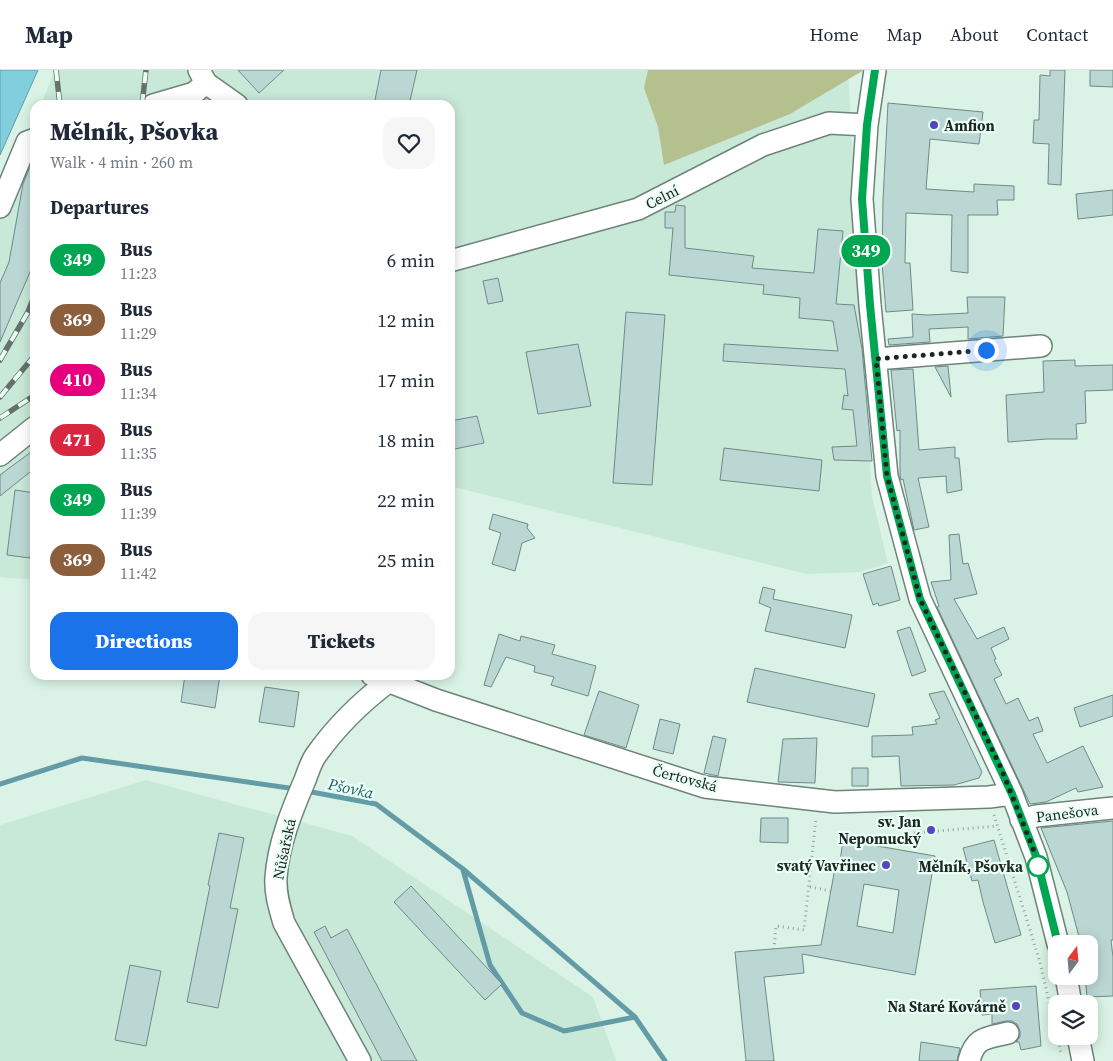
<!DOCTYPE html>
<html lang="en">
<head>
<meta charset="utf-8">
<style>
  body { margin:0; font-family:"Source Serif 4",serif; background:#f6f6f7; color:#1f2937; height:100vh; display:flex; flex-direction:column; font-size:19px; white-space:nowrap }
  * { box-sizing:border-box; margin:0 }
  p { font-size:16px; color:#747a83 }
  .icon { flex:none; width:28px; height:28px; fill:none; stroke:currentColor; stroke-width:2; stroke-linecap:round; stroke-linejoin:round }
  .map { position:relative; flex:1; overflow:hidden }
  .panel { position:absolute; left:30px; top:30px; width:425px; height:580px; display:flex; flex-direction:column; background:#fff; border-radius:15px; box-shadow:0 2px 12px #0003 }
  .panel>* { flex:none }
  .badge { padding:0 10px; border-radius:16px; font-size:18px; line-height:32px }
  .needle { width:32px; rotate:16deg }
  .fabs { position:absolute; left:1048px; top:865px; display:grid; gap:10px }
  .fabs a { display:grid; place-items:center; width:50px; height:50px; border-radius:10px; background:#fff; box-shadow:0 2px 12px #0003; font-size:25px }
  .you { position:absolute; width:25px; height:25px; margin:-12px; border:4px solid #fff; border-radius:50%; background:#1a73e8; box-shadow:0 0 0 8px #1a73e833 }
  .map>.badge { position:absolute; translate:-50% -50%; box-shadow:0 0 0 2px #fff }
  h2 { padding:0 20px; font-size:19px; line-height:45px }
  .round { display:grid; place-items:center; flex:none; width:52px; height:52px; border-radius:15px; background:#f6f6f7 }
  .overview { display:flex; align-items:center; justify-content:space-between; height:85px; padding:0 20px }
  h1 { font-size:24px; font-weight:800; line-height:38px }
  .action { display:flex; gap:10px; margin-top:auto; padding:10px 20px }
  .action a { flex:1; height:58px; border-radius:15px; background:#1a73e8; color:#fff; font-size:20px; font-weight:800; line-height:58px; text-align:center }
  .action a+a { background:#f6f6f7; color:#1f2937 }
  ul { padding:0; list-style:none }
  li { display:flex; align-items:center; gap:15px; height:60px; padding:0 20px }
  li div { flex:1 }
  li b { display:block; font-size:19px }
  li em { font-style:normal }
  li .badge { min-width:55px; font-weight:700; text-align:center }
  header { display:flex; align-items:center; gap:30px; box-sizing:border-box; height:70px; padding:0 25px; background:#fff; border-bottom:1px solid #e0e1e3 }
  header strong { font-size:24px }
  nav { display:flex; gap:28px; margin-inline-start:auto; font-size:18px }
  .map>svg:first-child { display:block }
  .built { fill:#c8e8d8 }
  .green { fill:#b5c08f }
  .water { fill:#81cede; stroke:#639ca6 }
  .lines { fill:none; stroke-linecap:round; stroke-linejoin:round }
  .stream { stroke:#639ca6; stroke-width:5 }
  .building { fill:#bbd7d4; stroke:#6f8a87; fill-rule:evenodd }
  .minor-casing { stroke:#6d8479; stroke-width:24 }
  .path { stroke:#93a69c; stroke-width:3; stroke-dasharray:1 4; stroke-linecap:butt }
  .minor { stroke:#fff; stroke-width:21 }
  .rail-casing { stroke:#63726b; stroke-width:5.5 }
  .rail { stroke:#eafff5; stroke-width:4; stroke-dasharray:11; stroke-linecap:butt }
  .line-casing { stroke:#fff; stroke-width:11 }
  .line { stroke:#00a651; stroke-width:8 }
  .walk { stroke:#1d2622; stroke-width:5; stroke-dasharray:0 9 }
  .poi-dot { fill:#5446be; stroke:#eafff5; stroke-width:2 }
  .stop-dot { fill:#fff; stroke:#00a651; stroke-width:2.5 }
  .labels { text-anchor:middle; dominant-baseline:central; stroke-width:4.5; stroke-linejoin:round; paint-order:stroke }
  .poi-label { font-size:15px; font-weight:bold; fill:#1d2622; stroke:#eafff5; text-anchor:end }
  .street-label { font-size:15px; fill:#1d2622; stroke:#eafff5 }
  .stop-label { font-size:15px; font-weight:bold; fill:#1d2622; stroke:#eafff5; text-anchor:end }
  .water-label { font-size:16px; font-style:italic; fill:#21606c; stroke:#eafff5 }
</style>
</head>
<body>
<header>
<strong>Map</strong>
<nav><a>Home</a><a>Map</a><a>About</a><a>Contact</a></nav>
</header>
<div class="map">
<svg width="1113" height="991" viewBox="0 0 1113 991">
  <rect width="100%" height="100%" fill="#daf3e6"/>
  <!-- built -->
  <path class="built" d="M55,0H848L872,427L888,493L860,502L806,504L450,416V35H41Z
    M35,49V510L0,507V134Z
    M146,710L352,766L593,927L616,991H0V755Z"/>
  <!-- green -->
  <path class="green" d="M648,0H864L790,44L664,95L658,57L644,18Z"/>
  <!-- water -->
  <path class="water" d="M0,0H38L0,85Z"/>
  <g class="lines">
    <!-- stream -->
    <path class="stream" d="M0,714L82,688L296,719
      M306,721L376,734L463,799L635,947L665,991
      M463,800L490,895L522,943L564,961L635,947"/>
  </g>
  <!-- building -->
  <path class="building" d="M238,0H284L259,23Z
    M381,0H417L409,35H374Z
    M1050,0H1065L1061,115L1048,114L1049,74L1033,73L1034,50H1039L1040,5L1050,6Z
    M1090,0H1113V17L1090,16Z
    M888,33L983,42L979,74L930,69L926,119L974,122V114L1014,116V130H997L998,145H968V203L951,201L952,145L906,143L905,193H910L913,240L886,242L882,193L883,130Z
    M34,87L35,182L33,195L0,272V213L9,192L23,114Z
    M1113,120V145L1078,149L1076,124Z
    M676,135L685,136V178L754,186L752,198L814,203L818,159L843,161L836,234L854,235L862,279L872,391L834,390L832,377L857,376L853,340L842,339L844,325L848,326L845,299L723,291L724,274L838,281L833,251L799,248L800,228L763,224L764,215L669,205L673,158H665V142H675Z
    M498,208L503,231L488,234L483,211Z
    M967,227H1005L1003,266L968,269V257L929,259L930,272L889,275L888,269L913,267L912,244L928,245L968,243Z
    M626,242L665,245L652,415L613,413Z
    M578,274L591,336L538,344L526,282Z
    M1075,290V296L1113,295V320L1085,321L1086,353L1076,354L1077,369H1047L1008,372L1006,325L1044,322L1043,291Z
    M948,296L951,327L935,297Z
    M913,299L919,380L955,377V388H959L962,420L947,423L946,406L918,408L929,457L914,460L903,409L901,410L900,405V360L897,361L891,300Z
    M477,346L484,373L450,380V351Z
    M724,378L822,390L819,421L720,410Z
    M35,379V398L0,426V405Z
    M15,420L35,423V445L30,488L7,485Z
    M493,444L528,454L527,458L535,468L522,473L515,501L492,494L501,463L489,459Z
    M959,464L963,494L968,493L977,524L954,529L977,569L1004,557L1009,569L991,578L996,589L994,590L1002,605L994,609L1006,634L1018,628L1029,651L1038,647L1043,661L1033,664L1047,693L1083,676L1103,717L1078,722L1076,718L1046,732L1030,734L937,537L939,536L931,512L951,510L949,465Z
    M891,496L900,530L879,536L878,533L873,535L863,504Z
    M763,517L775,520L773,529L852,545L845,578L765,561L771,538L759,533Z
    M910,557L926,601L912,606L897,561Z
    M499,564L520,571L521,566L555,575L552,584L596,596L588,626L551,615L554,607L534,602L535,596L506,587L491,617L484,615Z
    M755,598L875,624L868,657L747,632Z
    M185,605H220L215,638L181,632Z
    M265,617L299,622L294,657L259,652Z
    M599,621L639,635L626,678L584,665Z
    M944,621L982,702L979,708L954,715L901,716L899,686L872,687V666L913,665L912,657L937,654L935,650L940,648L929,624Z
    M1113,625V646L1080,657L1074,638Z
    M660,649L680,654L673,684L653,679Z
    M713,666L726,669L718,706L704,703Z
    M817,668L815,713L778,712L783,669Z
    M852,698H868V716H852Z
    M761,748H788V773L760,772Z
    M1113,751V870H1111L1113,887V926L1087,927L1085,906H1089V874H1081L1067,822L1041,758Z
    M219,763L244,768L230,838L238,839L218,938L187,932L210,816L208,815Z
    M843,770L935,786L915,905L802,884L804,903L764,907L774,991H746L735,882L821,875L835,798L839,799ZM864,814L899,820L893,863L857,856Z
    M994,770L1021,865L995,873L983,832L978,810L972,811L963,778Z
    M411,816L502,914L485,930L394,832Z
    M325,856L331,868L347,859L417,991H382L314,862Z
    M130,895L161,901L146,976L115,970Z
    M1036,916L1041,976L1021,980L1019,972H1016L1020,967V961L1017,954L1012,951H1006L992,954V944L982,945L980,920Z
    M921,972L960,978L957,991H919Z"/>
  <g class="lines">
    <!-- minor casing -->
    <g class="minor-casing">
      <path id="minor" d="M199,0L206,13L237,35
        M875,0L867,55L862,129L870,235L887,406L920,529L1012,724L1036,787L1058,874
        M153,35L194,23L206,13
        M0,137L27,72L35,69
        M450,191L638,139L763,75L829,53L867,55
        M876,289L1041,276
        M0,385L35,357
        M372,605L436,630L705,717L835,732L989,727L1012,724
        M1021,750L1036,746L1113,738
        M1066,906L1071,934
        M1078,966L1083,991
        M360,991L284,853C280,839 275,824 276,808C278,775 292,740 305,710C308,702 311,692 316,685C336,657 360,633 388,612
        M969,991C975,967 986,968 1008,963"/>
    </g>
    <!-- path -->
    <path class="path" d="M994,745L1040,892L1061,984
      M904,764L925,762L932,764L937,761L997,756
      M810,817L831,821
      M774,879L776,856L804,860L816,748"/>
    <!-- minor -->
    <use href="#minor" class="minor"/>
    <!-- rail casing -->
    <g class="rail-casing">
      <path id="rail" d="M56,0L60,35
        M142,35L146,0
        M0,290L28,242L35,224
        M0,327L35,285
        M0,348L35,325"/>
    </g>
    <!-- rail -->
    <use href="#rail" class="rail"/>
  </g>
  <g class="lines">
    <!-- line casing -->
    <g class="line-casing">
      <path id="line" d="M875,0L867,55L862,129L870,235L887,406L920,529L1012,724L1036,786L1058,874"/>
    </g>
    <!-- line -->
    <use href="#line" class="line"/>
    <!-- walk -->
    <path class="walk" d="M986,280L876,289L887,406L920,529L1001,698L1036,786L1039,801L1038,796"/>
  </g>
  <!-- markers -->
  <g class="poi-dot">
    <circle cx="934" cy="55" r="5"/>
    <circle cx="931" cy="760" r="5"/>
    <circle cx="886" cy="795" r="5"/>
    <circle cx="1016" cy="936" r="5"/>
  </g>
  <circle class="stop-dot" cx="1038" cy="796" r="10"/>
  <g class="labels">
    <!-- poi labels -->
    <g class="poi-label">
      <text x="944" y="55" text-anchor="start">Amfion</text>
      <text x="921" y="751">sv. Jan<tspan x="921" dy="17">Nepomucký</tspan></text>
      <text x="876" y="795">svatý Vavřinec</text>
      <text x="1006" y="936">Na Staré Kovárně</text>
    </g>
    <!-- street labels -->
    <g class="street-label">
      <text transform="translate(662 127) rotate(-27)">Celní</text>
      <text transform="translate(685 708) rotate(15)">Čertovská</text>
      <text transform="translate(1067 743) rotate(-7)">Panešova</text>
      <text transform="translate(284 779) rotate(-78)">Nůšařská</text>
    </g>
    <!-- stop labels -->
    <g class="stop-label">
      <text x="1023" y="796">Mělník, Pšovka</text>
    </g>
    <!-- water labels -->
    <g class="water-label">
      <text transform="translate(351 718) rotate(12)">Pšovka</text>
    </g>
  </g>
</svg>
<div class="fabs">
<a><svg class="needle" viewBox="-14 -14 28 28"><path d="M0-13l5 13h-10z" fill="#e53935"/><path d="M0 13l5-13h-10z" fill="#747a83"/></svg></a>
<a><svg class="icon" aria-label="layers" viewBox="0 0 24 24"><path d="M12 4l9 5-9 5-9-5zM3 14l9 5 9-5"/></svg></a>
</div>
<div class="you" style="left:986px;top:280px"></div>
<b class="badge" style="left:866px;top:181px;background:#00a651;color:#fff">349</b>
<section class="panel">
<div class="overview"><div><h1>Mělník, Pšovka</h1><p>Walk · 4 min · 260 m</p></div><a class="round"><svg class="icon" aria-label="heart" viewBox="0 0 24 24"><path d="M12 20l-8-8c-3-5 5-10 8-4 3-6 11-1 8 4z"/></svg></a></div>
<h2>Departures</h2>
<ul>
<li><span class="badge" style="background:#00a651;color:#fff">349</span><div><b>Bus</b><p>11:23</p></div><em>6 min</em></li>
<li><span class="badge" style="background:#8b5e3c;color:#fff">369</span><div><b>Bus</b><p>11:29</p></div><em>12 min</em></li>
<li><span class="badge" style="background:#e6007e;color:#fff">410</span><div><b>Bus</b><p>11:34</p></div><em>17 min</em></li>
<li><span class="badge" style="background:#d7263d;color:#fff">471</span><div><b>Bus</b><p>11:35</p></div><em>18 min</em></li>
<li><span class="badge" style="background:#00a651;color:#fff">349</span><div><b>Bus</b><p>11:39</p></div><em>22 min</em></li>
<li><span class="badge" style="background:#8b5e3c;color:#fff">369</span><div><b>Bus</b><p>11:42</p></div><em>25 min</em></li>
</ul>
<div class="action"><a>Directions</a><a>Tickets</a></div>
</section>
</div>
</body>
</html>
